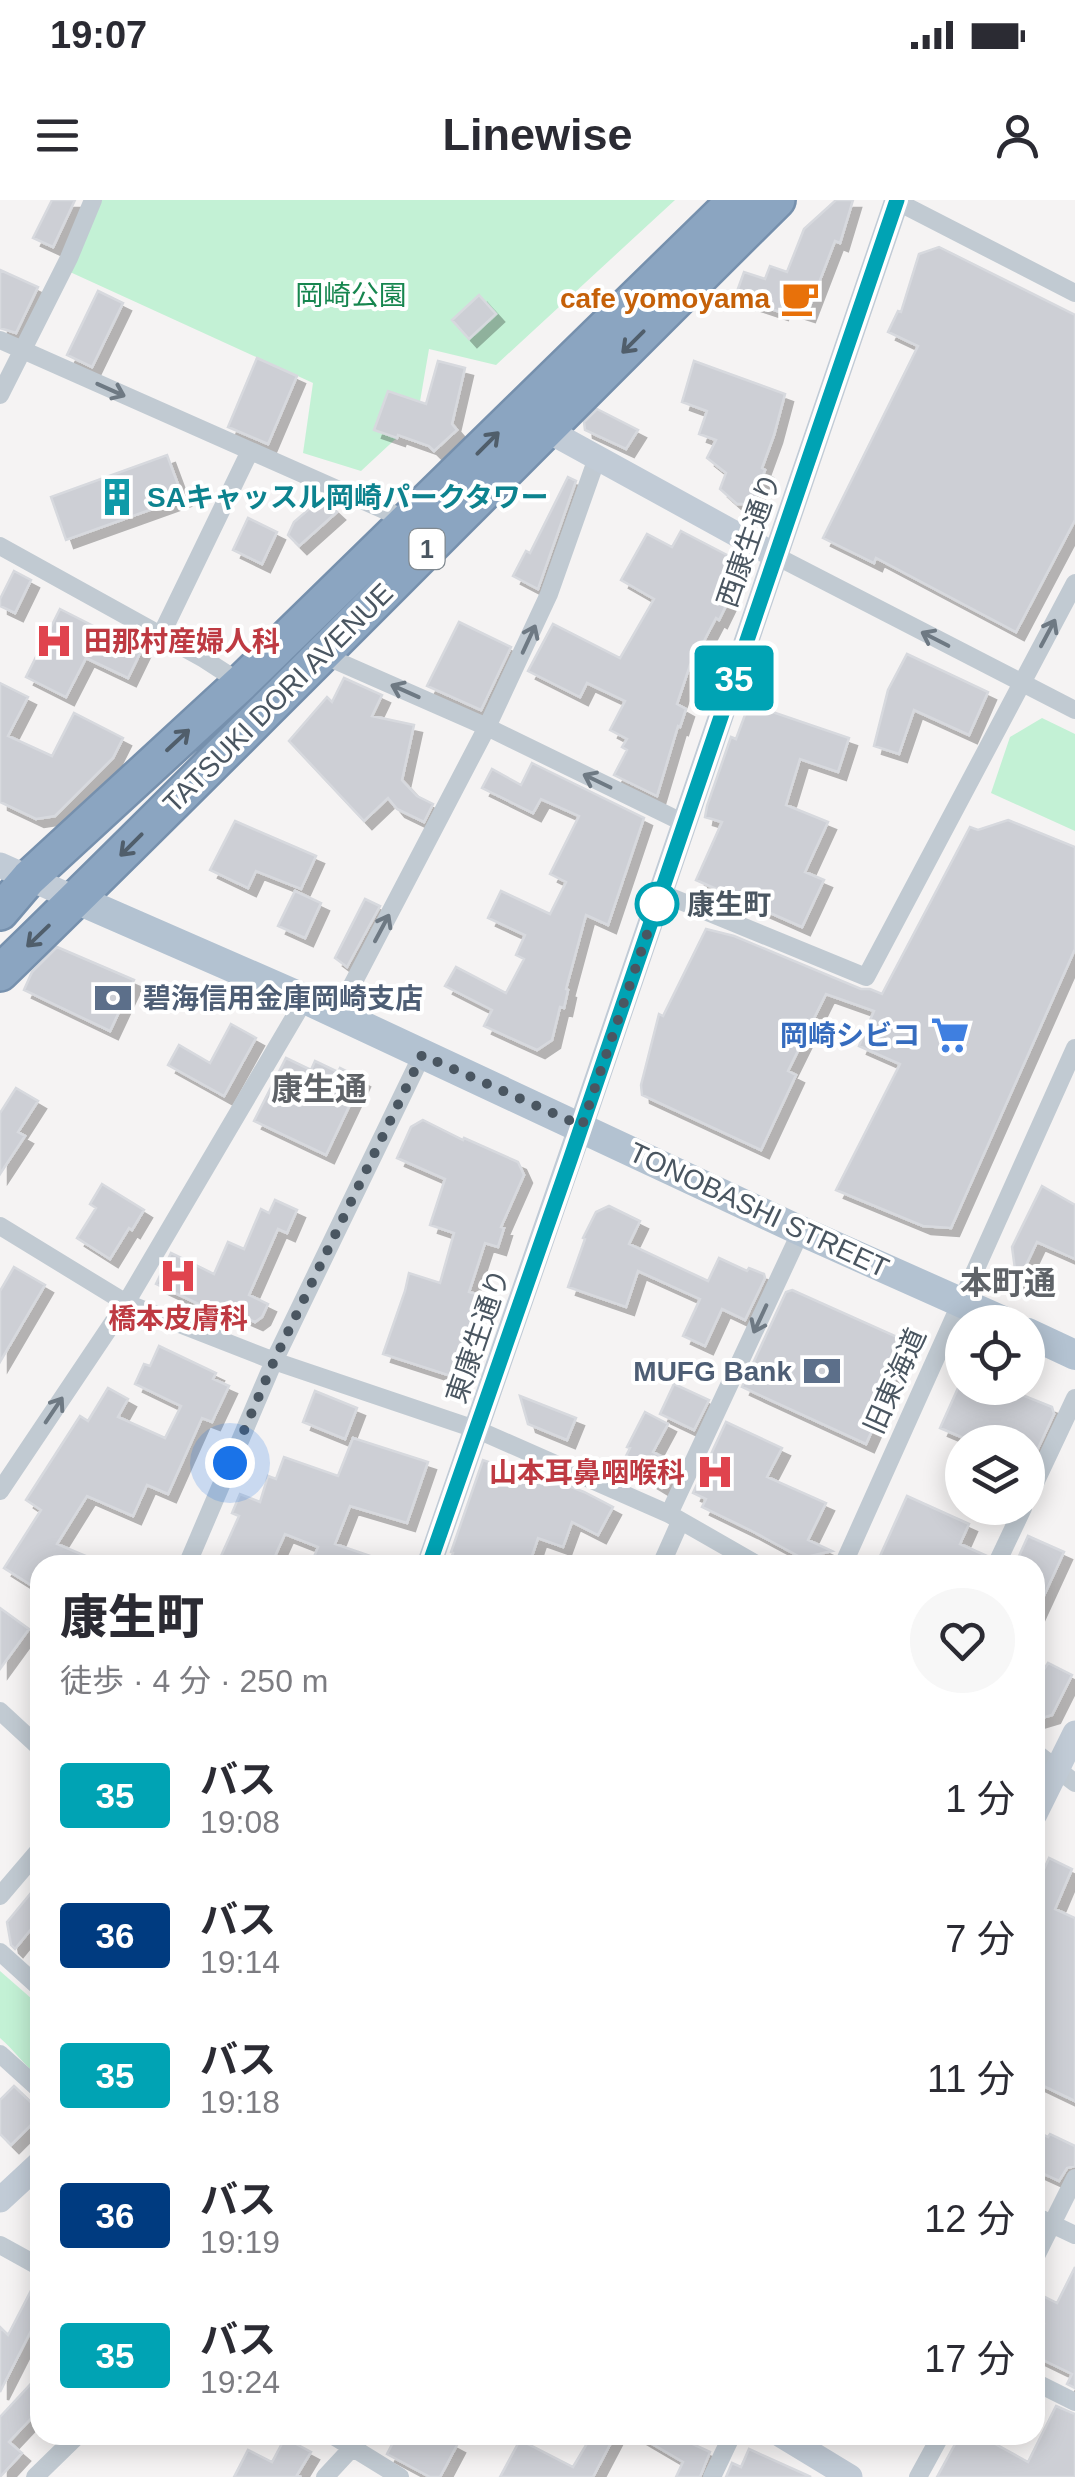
<!DOCTYPE html>
<html lang="ja">
<head>
<meta charset="utf-8">
<style>
  body { margin:0; font-family:Arial,"Noto Sans JP",sans-serif; background:#f7f7f7; color:#2b2b33; height:100vh; display:flex; flex-direction:column; font-size:38px; white-space:nowrap }
  * { box-sizing:border-box; margin:0 }
  p { font-size:32px; color:#7c7c81 }
  .icon { flex:none; width:55px; height:55px; fill:none; stroke:currentColor; stroke-width:2; stroke-linecap:round; stroke-linejoin:round }
  .map { position:relative; flex:1; overflow:hidden }
  .panel { position:absolute; left:30px; top:1355px; width:1015px; height:890px; display:flex; flex-direction:column; background:#fff; border-radius:30px; box-shadow:0 5px 25px #0003 }
  .panel>* { flex:none }
  .badge { padding:0 20px; border-radius:8px; font-size:35px; line-height:65px }
  .fabs { position:absolute; left:945px; top:1105px; display:grid; gap:20px }
  .fabs a { display:grid; place-items:center; width:100px; height:100px; border-radius:50%; background:#fff; box-shadow:0 5px 25px #0003; font-size:50px }
  .you { position:absolute; width:50px; height:50px; margin:-25px; border:8px solid #fff; border-radius:50%; background:#1a73e8; box-shadow:0 0 0 15px #1a73e833 }
  .map>.badge { position:absolute; translate:-50% -50%; box-shadow:0 0 0 5px #fff }
  .round { display:grid; place-items:center; flex:none; width:105px; height:105px; border-radius:52px; background:#f7f7f7 }
  .overview { display:flex; align-items:center; justify-content:space-between; height:170px; padding:0 30px }
  h1 { font-size:48px; font-weight:800; line-height:75px }
  ul { padding:0; list-style:none }
  li { display:flex; align-items:center; gap:30px; height:140px; padding:0 30px }
  li div { flex:1 }
  li b { display:block; font-size:38px }
  li em { font-style:normal }
  li .badge { min-width:110px; font-weight:700; text-align:center }
  .status { display:flex; justify-content:space-between; align-items:center; height:70px; padding:0 50px; background:#fff; direction:ltr }
  .status svg { height:28px; fill:currentColor }
  header { display:flex; justify-content:space-between; align-items:center; height:130px; padding:0 30px; background:#fff; font-size:45px; font-weight:800 }
  .map>svg:first-child { display:block }
  .green { fill:#c3f1d5 }
  .building { fill:#cdcfd5; stroke:#d7d9de; stroke-width:2.5; filter:url(#shadow) }
  .lines { fill:none; stroke-linecap:round; stroke-linejoin:round }
  .highway-casing { stroke:#7690ad; stroke-width:40 }
  .street { stroke:#c1cad2; stroke-width:18 }
  .secondary { stroke:#c1cbd6; stroke-width:25 }
  .primary { stroke:#b3c2d1; stroke-width:30 }
  .highway { stroke:#8ba5c1; stroke-width:35 }
  .oneway { stroke:#505e6b }
  .oneway2 { stroke:#6e7983 }
  .line-casing { stroke:#fff; stroke-width:22 }
  .line { stroke:#00a3b4; stroke-width:15 }
  .walk { stroke:#4a5661; stroke-width:10; stroke-dasharray:0 18 }
  .stop-dot { fill:#fff; stroke:#00a3b4; stroke-width:5 }
  .labels { text-anchor:middle; dominant-baseline:central; stroke-width:8; stroke-linejoin:round; paint-order:stroke }
  .shield { fill:#fff; stroke:#808990; stroke-width:2.5 }
  .shield-label { font-size:25px; font-weight:bold; fill:#4a5661 }
  .park-label { font-size:28px; fill:#17864f; stroke:#fff }
  .food-label { font-size:28px; font-weight:bold; fill:#c56008; stroke:#fff; text-anchor:end }
  .culture-label { font-size:28px; font-weight:bold; fill:#0d838f; stroke:#fff; text-anchor:start }
  .street-label { font-size:28px; fill:#4a5661; stroke:#fff }
  .health-label { font-size:28px; font-weight:bold; fill:#be3a42; stroke:#fff; text-anchor:start }
  .stop-label { font-size:28px; font-weight:bold; fill:#4a5661; stroke:#fff; text-anchor:start }
  .service-label { font-size:28px; font-weight:bold; fill:#4e5e75; stroke:#fff; text-anchor:start }
  .shop-label { font-size:28px; font-weight:bold; fill:#366cbe; stroke:#fff; text-anchor:end }
  .quarter-label { font-size:32px; font-weight:bold; fill:#5f6368; stroke:#fff }
</style>
</head>
<body>
<div class="status"><b>19:07</b><svg viewBox="0 0 49 12"><path d="M0 12V9h3v3zM5 12V6h3v6zM10 12V3h3v9zM15 12V0h3v12zM26 1h20v11H26zM47 4h2v5h-2z"/></svg></div>
<header><svg class="icon" aria-label="menu" viewBox="0 0 24 24"><path d="M4 6h16M4 12h16M4 18h16"/></svg>Linewise<svg class="icon" aria-label="person" viewBox="0 0 24 24"><circle cx="12" cy="8" r="4"/><path d="M4 21q1-7 8-7t8 7"/></svg></header>
<div class="map">
<svg width="1075" height="2277" viewBox="0 0 1075 2277">
  <defs>
    <filter id="shadow"><feDropShadow dx="8" dy="8" stdDeviation="0" flood-color="#0004"/></filter>
  </defs>
  <rect width="100%" height="100%" fill="#f5f3f3"/>
  <!-- green -->
  <path class="green" d="M102,0H675L496,165L429,149L417,219L361,271L303,253L313,183L70,72Z
    M1042,518L1075,534V631L991,593L1010,537Z
    M0,1771L40,1806V1878C25,1866 15,1851 0,1838Z"/>
  <!-- building -->
  <path class="building" d="M52,0H75L53,47L33,38Z
    M836,0H853L840,43L835,41L807,114L782,106L780,112L735,97L744,72L765,79L770,66L787,72L804,29Z
    M939,47L1075,115V320L1016,432L876,358L874,363L823,338L918,146L888,132L898,111L901,112L919,54Z
    M0,70L38,87L16,133L0,128Z
    M98,91L123,103L92,167L67,155Z
    M479,95L496,114L469,139L452,120Z
    M257,158L297,176L268,244L228,227Z
    M438,161L465,168L452,224L457,230L434,251L429,246L398,235L397,238L374,230L388,191L426,204Z
    M694,161L785,194L774,235L762,268L765,270L752,304H737L720,289L726,273L707,258L716,240L699,234L707,211L682,202Z
    M597,209L638,230L626,249L585,230L584,222Z
    M167,255L183,298L66,340L51,297Z
    M568,277L576,281L538,389L513,376L526,351L530,353Z
    M322,298L337,312L299,346L288,335L294,322Z
    M248,318L277,332L262,364L233,350Z
    M681,331L729,356L732,366L724,379L736,385L719,420L716,418L705,439L694,467L690,465L677,504L686,509L680,527L678,526L657,596L614,575L627,550L622,547L627,539L610,530L625,501L587,483L580,497L528,471L553,424L620,458L654,399L621,380L647,334L672,347Z
    M14,371L31,380L15,413L0,406V399Z
    M60,409L123,441L128,431L146,441L128,478L86,458L66,497L26,477Z
    M459,422L511,447L481,510L427,486Z
    M907,454L988,492L969,535L914,510L899,554L874,546L888,490Z
    M344,478L382,495L372,516L414,525L402,580L417,596L433,604L424,622L397,609L388,598L364,621L289,541L327,497L332,502Z
    M0,483L28,497L8,536L52,556L74,513L123,538L113,558L55,616L36,619L0,602Z
    M749,504L849,538L838,572L800,559L786,605L828,622L805,672L824,680L802,727L696,680L722,622L705,617L707,606L731,537L736,539Z
    M532,563L644,618L608,725L586,715L566,789L568,790L564,808L560,807L552,840L537,850L484,826L492,810L445,786L456,767L506,793L524,759L516,755L525,735L488,718L501,691L550,714L566,682L550,674L579,616L541,599L533,613L482,588L492,569L521,585Z
    M1008,620L1075,647V749L951,1028L923,1026L836,990L900,864L859,846L874,811L826,794L788,871L796,875L761,950L642,895L641,885L659,814L663,816L706,729L734,736L861,789H870L882,794L970,627L978,630Z
    M235,621L316,656L301,689L256,671L248,688L210,670Z
    M295,691L321,703L305,738L278,726Z
    M365,699L380,706L347,767L335,758Z
    M57,747L134,780L110,831L24,790L32,772Z
    M231,824L256,838L224,896L168,865L179,845L210,863Z
    M286,858L311,870L315,861L338,872L340,868L362,879L326,955L254,921Z
    M16,888L38,901L18,932L25,936L0,974V913Z
    M423,920L463,940L464,938L518,962L524,975L501,1027L504,1028L498,1047L485,1043L469,1092L480,1095L454,1177L383,1154L405,1091L409,1073L440,1083L454,1033L430,1025L445,979L397,958L411,927Z
    M102,984L144,1010L132,1030L129,1028L110,1059L77,1038L96,1008L90,1004Z
    M1042,986L1075,1005V1059L1037,1042L1017,1084L1012,1047Z
    M275,1000L297,1010L287,1033L278,1029L249,1095L268,1104L262,1117L255,1122L212,1103L209,1109L156,1084L171,1053L214,1074L228,1042L244,1049L261,1009L269,1013Z
    M609,1006L640,1021L629,1044L708,1081L719,1058L747,1071L749,1068L764,1074L765,1078L745,1120L722,1109L705,1146L683,1136L700,1099L638,1071L626,1107L568,1087L585,1039L583,1038L596,1012Z
    M14,1067L45,1085L0,1162V1091Z
    M792,1090L904,1140L905,1157L866,1244L742,1187L786,1092Z
    M159,1146L216,1173L213,1179L229,1186L212,1222L202,1218L168,1294L147,1285L133,1316L87,1296L57,1344L107,1365H40V1371L31,1385L4,1368L41,1310L26,1300L80,1216L88,1221L108,1188L128,1199L118,1217L165,1238L181,1206L135,1184L144,1164L150,1166Z
    M674,1184L709,1200L694,1230L660,1214Z
    M958,1188H1005L1052,1207L1054,1214L1028,1270V1242H973L940,1228Z
    M315,1191L357,1208L345,1239L303,1222Z
    M520,1196L576,1218L567,1240L528,1224Z
    M645,1212L668,1224L653,1252L678,1265L668,1286L662,1288L626,1266L629,1260L625,1258L630,1248L627,1247Z
    M726,1222L782,1248L767,1277L826,1303L808,1340L832,1351L802,1358L750,1330L702,1307L706,1299L693,1293Z
    M353,1238L428,1262L407,1323L350,1306L335,1344L388,1362L387,1365H338L314,1357L318,1347L285,1334L271,1365H217L239,1316L232,1313L240,1294L260,1302L268,1276L276,1279L284,1257L338,1276Z
    M499,1259L584,1292L613,1307L598,1335L572,1322L563,1347L538,1338L529,1365H449L453,1353L451,1352L483,1260L497,1265Z
    M907,1296L969,1324L960,1344L987,1356L984,1365H876Z
    M1028,1336L1064,1352L1035,1415V1365H1015Z
    M0,1408L29,1429L0,1469Z
    M1035,1461L1045,1468L1048,1463L1072,1475L1052,1515L1035,1520Z
    M1049,1658L1072,1669L1055,1709L1075,1718V1901L1035,1882V1689Z
    M40,1682V1718L15,1749L11,1745L7,1722Z
    M14,1886L35,1906V1921L11,1945L0,1934V1900Z
    M1035,1930L1048,1937L1050,1934L1075,1946V1966L1067,1968L1059,1981L1035,1970Z
    M1075,2067V2188L1067,2184L1072,2174L1035,2156V2142L1044,2124L1035,2119V2092L1057,2103Z
    M37,2079H40V2113L0,2192V2127L8,2135Z
    M40,2174V2209L9,2242L22,2253L0,2277V2217Z
    M1056,2206L1075,2214V2277H937L960,2235H979L1028,2262Z
    M397,2235H438L457,2245L440,2277H430L387,2254Z
    M592,2235H615L593,2277H500L520,2240L573,2267Z
    M637,2235H689L686,2241L710,2252L700,2277H676L683,2262Z
    M285,2238L311,2252L297,2275L301,2277H234L248,2250L272,2262Z
    M749,2249L811,2277H726L732,2263L741,2267Z"/>
  <g class="lines">
    <!-- highway casing -->
    <g class="highway-casing">
      <path id="highway" d="M0,712L29,678L241,483L736,0
        M0,773C262,518 517,257 777,0"/>
    </g>
    <!-- street -->
    <path class="street" d="M896,1L1075,93
      M0,140L409,321
      M0,195L69,58L93,0
      M0,346L204,459L241,483
      M776,356L1075,510
      M161,435L250,251
      M323,455L487,527L684,623
      M661,693L866,777L1075,383
      M337,814L487,527L549,394L597,258
      M0,1026L126,1103L274,1161L478,1230L669,1314L758,1365
      M0,1291L126,1103L305,799
      M1028,1298L1075,1198
      M669,1314L801,1031
      M187,1365L274,1161L422,855
      M661,1365L680,1322
      M843,1365L1075,848
      M996,1365L1023,1308
      M0,1511L40,1548
      M1035,1552L1075,1583
      M0,1696L40,1649
      M0,1752L40,1788
      M0,1854L40,1890
      M1035,2016L1075,2035
      M0,2045L40,2067
      M1035,2058L1075,1978
      M1035,2182L1075,2202
      M332,2235L400,2277
      M35,2277L78,2235
      M325,2277L364,2235
      M712,2277L732,2235
      M918,2277L941,2235"/>
    <!-- secondary -->
    <path class="secondary" d="M545,229L776,356
      M0,665L76,699
      M429,1365L581,926L897,0
      M1035,1614L1075,1533
      M0,2000L40,1963
      M781,2235L850,2277"/>
    <!-- primary -->
    <path class="primary" d="M76,699L305,799L801,1031L1005,1122
      M1028,1133L1075,1155"/>
    <!-- highway -->
    <use href="#highway" class="highway"/>
  </g>
  <!-- one-way arrows -->
  <defs><path id="oneway-shaft" d="M-6 0H5M1.5-3L5.5 0L1.5 3" fill="none" stroke-width="1.6" stroke-linecap="round" stroke-linejoin="round" transform="scale(2.5)"/></defs>
  <g class="oneway">
    <use href="#oneway-shaft" transform="translate(633 142) rotate(135)"/>
    <use href="#oneway-shaft" transform="translate(488 243) rotate(-45)"/>
    <use href="#oneway-shaft" transform="translate(178 540) rotate(-43)"/>
    <use href="#oneway-shaft" transform="translate(131 645) rotate(135)"/>
    <use href="#oneway-shaft" transform="translate(38 736) rotate(136)"/>
  </g>
  <g class="oneway2">
    <use href="#oneway-shaft" transform="translate(111 190) rotate(24)"/>
    <use href="#oneway-shaft" transform="translate(1048 433) rotate(-62)"/>
    <use href="#oneway-shaft" transform="translate(529 439) rotate(-65)"/>
    <use href="#oneway-shaft" transform="translate(935 439) rotate(-153)"/>
    <use href="#oneway-shaft" transform="translate(405 491) rotate(-156)"/>
    <use href="#oneway-shaft" transform="translate(597 581) rotate(-154)"/>
    <use href="#oneway-shaft" transform="translate(382 728) rotate(-62)"/>
    <use href="#oneway-shaft" transform="translate(760 1119) rotate(115)"/>
    <use href="#oneway-shaft" transform="translate(54 1210) rotate(-56)"/>
  </g>
  <g class="lines">
    <!-- line casing -->
    <g class="line-casing">
      <path id="line" d="M429,1365L570,960L897,0"/>
    </g>
    <!-- line -->
    <use href="#line" class="line"/>
    <!-- walk -->
    <path class="walk" d="M230,1263L274,1161L422,855L582,926L661,693L657,704"/>
  </g>
  <!-- icons -->
  <defs>
    <g id="cafe-bare" transform="scale(3)"><path d="M-5.5-4.5H6V0H3Q3 3.5 0 3.5H-2.5Q-5.5 3.5-5.5 0ZM3-3.2v2h1.7v-2ZM-6 4.5H4V6H-6Z" fill="#e8710a" stroke="#fff" stroke-width="2.5" paint-order="stroke"/></g>
    <g id="building-bare" transform="scale(3)"><path d="M-4-6H4V6H1V3H-1V6H-4ZM-2.5-4.3h1.7v1.8h-1.7ZM.8-4.3h1.7v1.8H.8ZM-2.5-1h1.7V.8h-1.7ZM.8-1h1.7V.8H.8Z" fill="#0f9aa8" stroke="#fff" stroke-width="2.5" paint-order="stroke"/></g>
    <g id="hospital-bare" transform="scale(3)"><path d="M-5-5h3v3.5h4V-5h3V5h-3V1.5h-4V5h-3Z" fill="#e0444e" stroke="#fff" stroke-width="2.5" paint-order="stroke"/></g>
    <g id="bank-bare" transform="scale(3)"><path d="M-6-4H6V4H-6ZM0-2.3a2.3 2.3 0 1 0 0 4.6a2.3 2.3 0 1 0 0-4.6Z" fill="#5c6f8a" stroke="#fff" stroke-width="2.5" paint-order="stroke"/></g>
    <g id="supermarket-bare" transform="scale(3)"><path d="M-6-5.5h2.5l.6 2H6L4.5 2H-2.5L-4.4-4H-6ZM-1.5 3.2a1.3 1.3 0 1 0 .1 0ZM3 3.2a1.3 1.3 0 1 0 .1 0Z" fill="#3f7fe0" stroke="#fff" stroke-width="2.5" paint-order="stroke"/></g>
  </defs>
  <g fill-rule="evenodd">
    <use href="#cafe-bare" x="800" y="98"/>
    <use href="#building-bare" x="117" y="297"/>
    <use href="#hospital-bare" x="54" y="441"/>
    <use href="#bank-bare" x="113" y="798"/>
    <use href="#supermarket-bare" x="950" y="835"/>
    <use href="#hospital-bare" x="178" y="1076"/>
    <use href="#bank-bare" x="822" y="1171"/>
    <use href="#hospital-bare" x="715" y="1272"/>
  </g>
  <!-- markers -->
  <circle class="stop-dot" cx="657" cy="704" r="20"/>
  <g class="labels">
    <!-- shield labels -->
    <rect class="shield" x="409.5" y="329" width="35" height="40" rx="8"/>
    <g class="shield-label">
      <text x="427" y="349">1</text>
    </g>
    <!-- park labels -->
    <g class="park-label">
      <text x="351" y="95">岡崎公園</text>
    </g>
    <!-- food labels -->
    <g class="food-label">
      <text x="770" y="98">cafe yomoyama</text>
    </g>
    <!-- culture labels -->
    <g class="culture-label">
      <text x="147" y="297">SAキャッスル岡崎パークタワー</text>
    </g>
    <!-- street labels -->
    <g class="street-label">
      <text transform="translate(749 340) rotate(-71)">西康生通り</text>
      <text transform="translate(278 498) rotate(-45)">TATSUKI DORI AVENUE</text>
      <text transform="translate(759 1010) rotate(25)">TONOBASHI STREET</text>
      <text transform="translate(478 1136) rotate(-71)">東康生通り</text>
      <text transform="translate(895 1181) rotate(-66)">旧東海道</text>
    </g>
    <!-- health labels -->
    <g class="health-label">
      <text x="84" y="441">田那村産婦人科</text>
      <text x="178" y="1118" text-anchor="middle">橋本皮膚科</text>
      <text x="685" y="1272" text-anchor="end">山本耳鼻咽喉科</text>
    </g>
    <!-- stop labels -->
    <g class="stop-label">
      <text x="687" y="704">康生町</text>
    </g>
    <!-- service labels -->
    <g class="service-label">
      <text x="143" y="798">碧海信用金庫岡崎支店</text>
      <text x="792" y="1171" text-anchor="end">MUFG Bank</text>
    </g>
    <!-- shop labels -->
    <g class="shop-label">
      <text x="920" y="835">岡崎シビコ</text>
    </g>
    <!-- quarter labels -->
    <g class="quarter-label">
      <text x="319" y="889">康生通</text>
      <text x="1008" y="1083">本町通</text>
    </g>
  </g>
</svg>
<div class="fabs">
<a><svg class="icon" aria-label="locate" viewBox="0 0 24 24"><circle cx="12" cy="12" r="6"/><path d="M12 2v4M12 18v4M2 12h4M18 12h4"/></svg></a>
<a><svg class="icon" aria-label="layers" viewBox="0 0 24 24"><path d="M12 4l9 5-9 5-9-5zM3 14l9 5 9-5"/></svg></a>
</div>
<div class="you" style="left:230px;top:1263px"></div>
<b class="badge" style="left:734px;top:478px;background:#00a3b4;color:#fff">35</b>
<section class="panel">
<div class="overview"><div><h1>康生町</h1><p>徒歩 · 4 分 · 250 m</p></div><a class="round"><svg class="icon" aria-label="heart" viewBox="0 0 24 24"><path d="M12 20l-8-8c-3-5 5-10 8-4 3-6 11-1 8 4z"/></svg></a></div>
<ul>
<li><span class="badge" style="background:#00a3b4;color:#fff">35</span><div><b>バス</b><p>19:08</p></div><em>1 分</em></li>
<li><span class="badge" style="background:#003b80;color:#fff">36</span><div><b>バス</b><p>19:14</p></div><em>7 分</em></li>
<li><span class="badge" style="background:#00a3b4;color:#fff">35</span><div><b>バス</b><p>19:18</p></div><em>11 分</em></li>
<li><span class="badge" style="background:#003b80;color:#fff">36</span><div><b>バス</b><p>19:19</p></div><em>12 分</em></li>
<li><span class="badge" style="background:#00a3b4;color:#fff">35</span><div><b>バス</b><p>19:24</p></div><em>17 分</em></li>
</ul>
</section>
</div>
</body>
</html>
